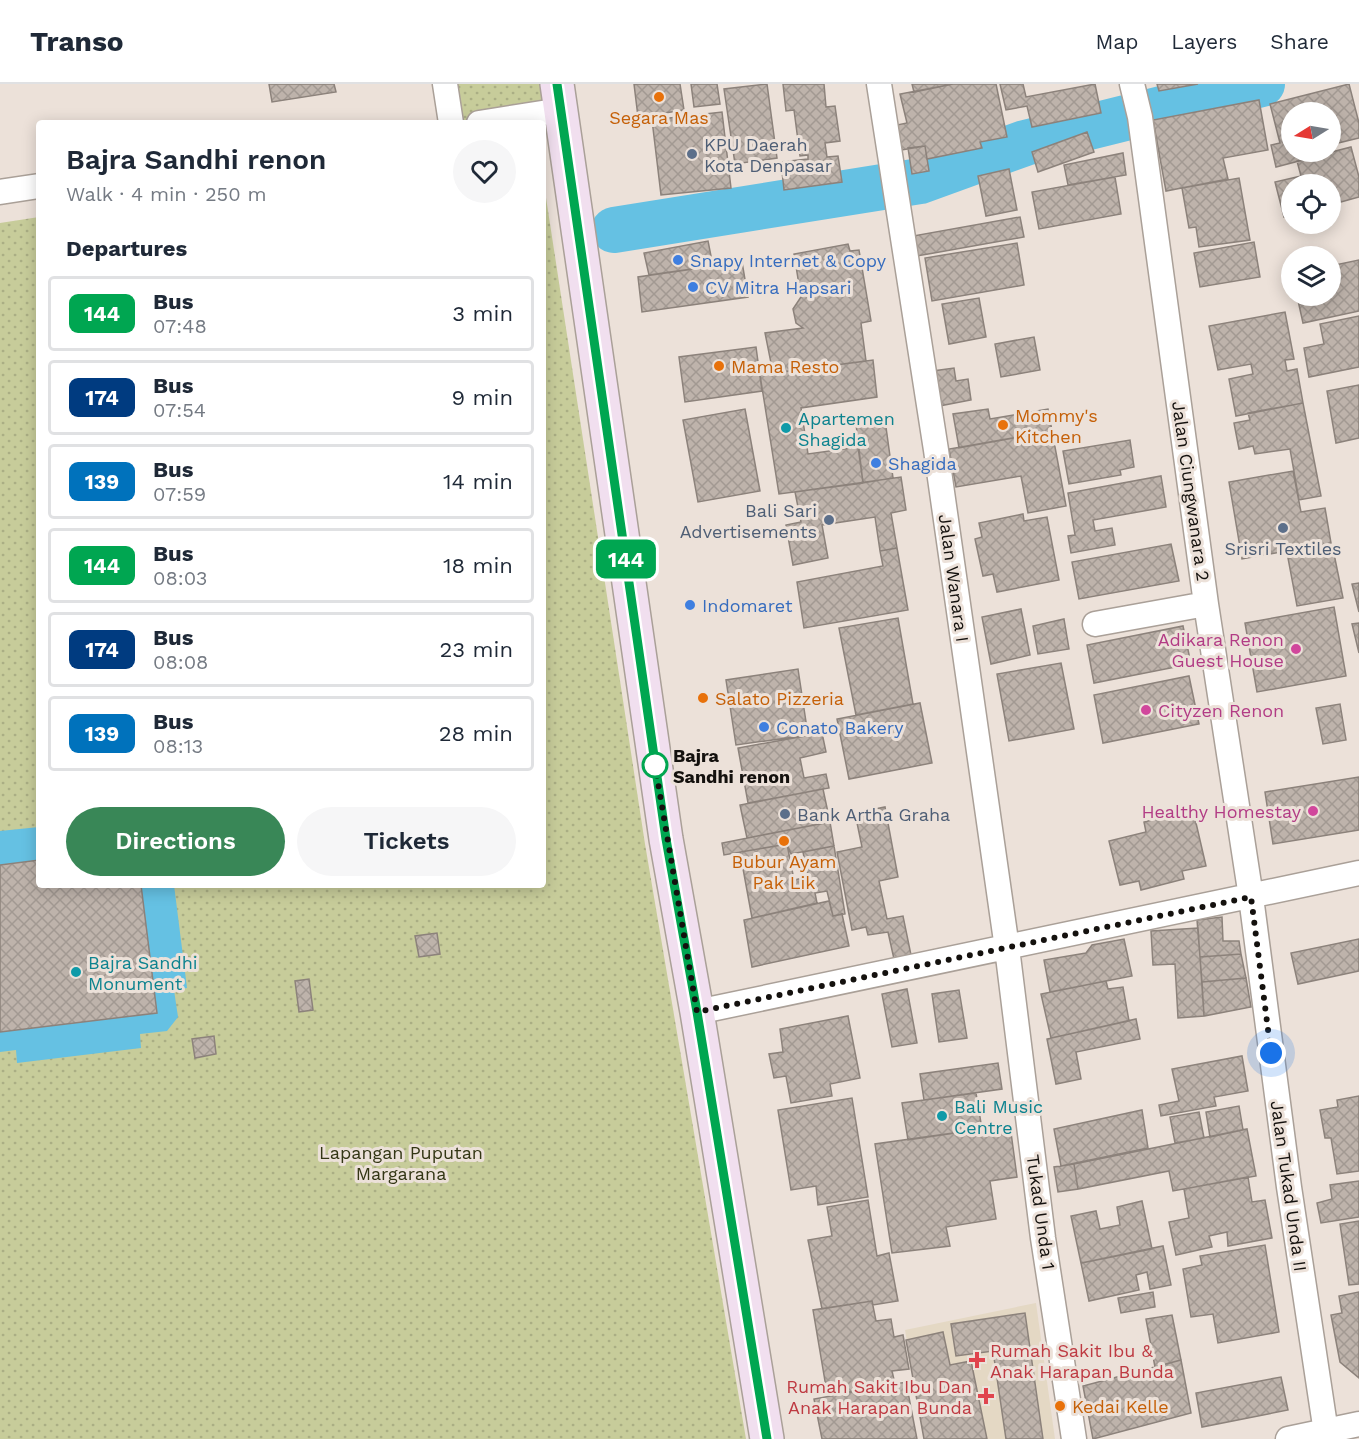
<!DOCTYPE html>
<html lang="en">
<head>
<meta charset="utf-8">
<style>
  body { margin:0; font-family:"Work Sans",sans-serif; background:#f6f6f7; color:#1f2937; height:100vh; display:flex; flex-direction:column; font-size:22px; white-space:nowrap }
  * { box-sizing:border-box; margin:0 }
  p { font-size:20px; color:#747a83 }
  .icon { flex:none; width:33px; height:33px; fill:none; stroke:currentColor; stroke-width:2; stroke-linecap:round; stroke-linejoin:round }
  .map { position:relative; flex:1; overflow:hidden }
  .panel { position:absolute; left:36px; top:36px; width:510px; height:768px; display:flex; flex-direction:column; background:#fff; border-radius:6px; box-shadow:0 3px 15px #0003 }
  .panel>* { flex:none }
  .badge { padding:0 12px; border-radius:9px; font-size:21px; line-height:39px }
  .needle { width:39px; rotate:259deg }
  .fabs { position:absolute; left:1281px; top:18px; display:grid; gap:12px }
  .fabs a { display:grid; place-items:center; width:60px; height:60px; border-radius:50%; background:#fff; box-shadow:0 3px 15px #0003; font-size:30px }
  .you { position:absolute; width:30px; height:30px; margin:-15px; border:4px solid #fff; border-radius:50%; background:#1a73e8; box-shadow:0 0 0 9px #1a73e833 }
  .map>.badge { position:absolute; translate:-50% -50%; box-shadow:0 0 0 3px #fff }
  h2 { padding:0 30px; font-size:22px; line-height:54px }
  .round { display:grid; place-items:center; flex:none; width:63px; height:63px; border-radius:32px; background:#f6f6f7 }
  .head { display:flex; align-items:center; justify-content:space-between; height:102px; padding:0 30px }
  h1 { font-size:28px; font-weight:600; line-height:45px }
  .primary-button { display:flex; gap:12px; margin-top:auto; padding:12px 30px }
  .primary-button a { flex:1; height:69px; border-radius:36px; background:#398757; color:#fff; font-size:24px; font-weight:600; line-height:69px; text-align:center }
  .primary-button a+a { background:#f6f6f7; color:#1f2937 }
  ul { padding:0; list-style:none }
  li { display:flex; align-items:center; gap:18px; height:75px; margin:0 12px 9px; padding:0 18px; border:3px solid #e0e1e3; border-radius:6px }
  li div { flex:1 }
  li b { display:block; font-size:22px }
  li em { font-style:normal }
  li .badge { min-width:66px; font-weight:700; text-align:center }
  header { display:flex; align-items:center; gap:36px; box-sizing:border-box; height:84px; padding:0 30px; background:#fff; border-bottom:2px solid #e0e1e3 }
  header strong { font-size:28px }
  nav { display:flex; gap:33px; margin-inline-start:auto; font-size:21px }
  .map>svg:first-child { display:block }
  .medical { fill:#e4d8c4 }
  .park { fill:url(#park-dots) }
  .water { fill:#65c1e3 }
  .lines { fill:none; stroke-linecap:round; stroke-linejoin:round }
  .river { stroke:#65c1e3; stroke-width:46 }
  .building { fill:url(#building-cross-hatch); stroke:#8c827b; stroke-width:1.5 }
  .street-casing { stroke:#aaa098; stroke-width:27 }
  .secondary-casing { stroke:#aaa098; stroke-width:36 }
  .street { stroke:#fff; stroke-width:24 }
  .secondary { stroke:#f1dfef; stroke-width:33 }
  .line-casing { stroke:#fff; stroke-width:14 }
  .line { stroke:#00a651; stroke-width:9 }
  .walk { stroke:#14110e; stroke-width:6; stroke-dasharray:0 10.8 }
  .food-dot { fill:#e8710a; stroke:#ece1d9; stroke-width:2 }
  .service-dot { fill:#5c6f8a; stroke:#ece1d9; stroke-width:2 }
  .shop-dot { fill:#3f7fe0; stroke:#ece1d9; stroke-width:2 }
  .culture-dot { fill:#0f9aa8; stroke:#ece1d9; stroke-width:2 }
  .hotel-dot { fill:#d1479c; stroke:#ece1d9; stroke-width:2 }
  .stop-dot { fill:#fff; stroke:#00a651; stroke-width:3 }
  .health-dot { fill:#e0444e; stroke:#ece1d9; stroke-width:2 }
  .labels { text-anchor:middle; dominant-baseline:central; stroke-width:6; stroke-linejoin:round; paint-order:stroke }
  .food-label { font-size:18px; fill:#c56008; stroke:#ece1d9; text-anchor:start }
  .service-label { font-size:18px; fill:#4e5e75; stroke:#ece1d9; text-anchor:start }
  .shop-label { font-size:18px; fill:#366cbe; stroke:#ece1d9; text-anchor:start }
  .culture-label { font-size:18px; fill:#0d838f; stroke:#ece1d9; text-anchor:start }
  .street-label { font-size:18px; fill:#14110e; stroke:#ece1d9 }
  .hotel-label { font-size:18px; fill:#b23c85; stroke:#ece1d9; text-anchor:end }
  .stop-label { font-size:18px; font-weight:bold; fill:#14110e; stroke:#ece1d9; text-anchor:start }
  .park-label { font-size:18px; fill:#333614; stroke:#ece1d9 }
  .health-label { font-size:18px; fill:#be3a42; stroke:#ece1d9; text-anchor:start }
</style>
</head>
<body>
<header>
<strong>Transo</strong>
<nav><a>Map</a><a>Layers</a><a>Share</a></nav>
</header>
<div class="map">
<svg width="1359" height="1355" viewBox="0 0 1359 1355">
  <defs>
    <pattern id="park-dots" width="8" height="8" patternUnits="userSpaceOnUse" patternTransform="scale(1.5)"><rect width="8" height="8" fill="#c7cc9a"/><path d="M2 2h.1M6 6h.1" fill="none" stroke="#aaae84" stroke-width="1.8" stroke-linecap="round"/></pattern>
    <pattern id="building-cross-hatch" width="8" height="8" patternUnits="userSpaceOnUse" patternTransform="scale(1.5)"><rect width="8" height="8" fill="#beb3ab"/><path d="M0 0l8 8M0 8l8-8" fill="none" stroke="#a29992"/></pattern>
  </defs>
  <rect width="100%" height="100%" fill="#ece1d9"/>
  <!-- medical -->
  <path class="medical" d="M1036,1219L1055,1355H924L905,1246Z"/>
  <!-- park -->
  <path class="park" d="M447,0H549L552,26L468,39H453Z
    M543,94L645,760L746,1355H0V139L39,133V801H543Z"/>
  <!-- water -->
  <path class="water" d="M39,743V776L0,781V747Z
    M141,801H174L187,904L174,906L178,933L167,947L140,950L141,964L17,979L16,966L0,968V948L157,929Z"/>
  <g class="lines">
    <!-- river -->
    <path class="river" d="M614,146L920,97L1025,59L1262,0"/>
  </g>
  <!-- building -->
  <path class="building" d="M269,0H334L336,8L272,18Z
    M634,0H680L684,26L638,33Z
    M691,0H717L720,20L694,23Z
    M767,0L777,74L735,80L724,5Z
    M783,0H824L826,23L835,22L840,57L825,59L827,73L838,72L842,98L784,106L781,78L808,75V71L800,72L794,26L786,27Z
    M912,0H953L914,8Z
    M953,0H996L1007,53L980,58L982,64L927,75L925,62L902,66L897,41L907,39L900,10Z
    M1000,0H1023L1026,13L1095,0L1101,29L1032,43L1027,22L1006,26Z
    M1157,0H1198L1159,7Z
    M1349,0L1359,39V54L1330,61V28H1292V68H1321L1322,71L1276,83L1271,61L1280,59L1270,20Z
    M1259,16L1268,66L1223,74L1228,95L1166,107L1153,36Z
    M722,28L731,104L661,111L652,36Z
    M1087,48L1094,68L1038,88L1032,68Z
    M925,62L929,87L912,90L908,64Z
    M1351,63L1359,93V113L1330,121V100H1292V131L1284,133L1275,98L1301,92L1297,77Z
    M1123,69L1126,91L1068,101L1064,81Z
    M1009,85L1017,126L986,132L978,92Z
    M1115,93L1121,130L1039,145L1032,108Z
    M1239,94L1250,156L1199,163L1196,143L1189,144L1182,104Z
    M1020,133L1024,153L917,172L913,152Z
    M708,157L713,182L649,191L644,169Z
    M1254,158L1260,193L1200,203L1194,169Z
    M1017,159L1024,201L932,217L925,174Z
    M848,160L850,167L859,166L871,237L861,239L866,277L773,289L765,249L803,244L796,239L793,225L801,213L794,170Z
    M1359,176V227L1303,239L1297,212H1330V182Z
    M742,178L748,213L642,228L638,193Z
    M979,214L986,253L949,260L942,220Z
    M1285,228L1294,275L1285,276L1287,287L1297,285L1303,319L1236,332L1229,295L1253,290L1251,280L1218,286L1209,242Z
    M1359,232V283L1309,293L1304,264L1324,260L1320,240Z
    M1034,253L1040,286L1001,293L995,260Z
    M756,263L762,307L685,318L679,273Z
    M873,276L877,313L801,324L808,370L858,363L863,399L779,410L760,291Z
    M954,284L956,297L968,295L971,316L939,322L933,287Z
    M1359,301V354L1336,359L1327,307Z
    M1303,319L1321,412L1299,416L1290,365L1255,370L1253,362L1239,365L1234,339L1250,336L1248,329Z
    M745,325L760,407L698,418L683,336Z
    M988,325L990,335L1048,325L1052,347L959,364L953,330Z
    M885,336L893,394L863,399L856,340Z
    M1052,347L1066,422L1028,429L1021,392L956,403L949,365Z
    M1130,356L1134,383L1120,386L1121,391L1069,400L1063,367Z
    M1293,387L1301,428L1325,424L1331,459L1242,475L1229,398Z
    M1161,392L1166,423L1093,436L1095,447L1112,444L1115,461L1071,469L1068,452L1075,451L1068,409Z
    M901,393L906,426L891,429L897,464L880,467L875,433L822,441L828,474L793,481L786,441L801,438L795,408Z
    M1023,430L1024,437L1047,433L1059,496L997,508L993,490L983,492L975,455L982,453L979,439Z
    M1171,460L1179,497L1079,515L1072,478Z
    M897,464L908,526L804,544L797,498L883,482L880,467Z
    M1333,465L1343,514L1297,522L1288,474Z
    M1359,499V528L1352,500Z
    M1334,523L1346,592L1257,608L1245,539Z
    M1021,525L1030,571L991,580L982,533Z
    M898,534L913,620L856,631L839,544Z
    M1064,535L1069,565L1038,570L1033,542Z
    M1359,539V569L1352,540Z
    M1183,542L1191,580L1094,599L1087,561Z
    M1061,579L1074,645L1009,657L997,590Z
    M798,585L808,651L736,661L726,596Z
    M1189,592L1199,640L1103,659L1094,611Z
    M920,619L932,679L849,695L837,635Z
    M1340,620L1346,656L1323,660L1316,624Z
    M822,649L826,668L800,674L804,694L826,690L829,704L748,719L738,664Z
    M1359,693V746L1273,760L1265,708Z
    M823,705L830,738L747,754L740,721Z
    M885,723L898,793L879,797L887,835L903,832L911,871L894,875L888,848L868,851L866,843L852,846L837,768L862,763L855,729Z
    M1193,726L1206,782L1182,787L1184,795L1141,806L1139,797L1120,801L1109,757L1146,748L1144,738Z
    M830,738L834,762L791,770L787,760L724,771L722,759Z
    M787,760L794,796L808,793L803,768L834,762L845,830L833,832L827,807L815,809L817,819L752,834L740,768Z
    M39,776V801H141L157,929L0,948V781Z
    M829,817L833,832L842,830L849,862L752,883L744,836Z
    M1222,833L1223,857H1239L1241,870L1200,873L1197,836Z
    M1198,844L1204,932L1178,934L1175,880L1153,881L1151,847Z
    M437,849L440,870L419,873L415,852Z
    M1124,855L1132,892L1050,908L1044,876L1086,869L1092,861Z
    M1359,855V887L1298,900L1291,869Z
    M1241,870L1246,894L1202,898L1200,873Z
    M1246,894L1251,923L1204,932L1202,898Z
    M309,895L313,926L299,928L295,897Z
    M1106,897L1108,905L1123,903L1129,937L1051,954L1041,910Z
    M907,905L917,959L892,963L882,910Z
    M959,906L967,954L939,958L932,910Z
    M848,932L860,994L830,1000L832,1012L791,1019L786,992L774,994L769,970L783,968L780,945Z
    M1136,935L1140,955L1076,968L1081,995L1056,1000L1047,955Z
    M214,952L216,970L195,974L192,955Z
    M1242,972L1248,1007L1214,1013L1216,1022L1161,1032L1159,1021L1179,1017L1172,985Z
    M998,979L1002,1005L924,1016L920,990Z
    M976,1009L982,1045L908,1056L902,1019Z
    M1359,1012V1087L1337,1090L1331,1054H1325L1320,1026L1338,1023L1337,1016Z
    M852,1014L868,1113L818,1121L816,1102L791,1106L778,1026Z
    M1239,1022L1243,1046L1210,1053L1206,1028Z
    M1142,1026L1148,1064L1061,1082L1054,1045Z
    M1199,1028L1204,1054L1175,1059L1170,1033Z
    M1010,1041L1017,1093L990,1097L996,1135L946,1143L950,1162L892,1169L875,1060Z
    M1247,1045L1256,1092L1173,1107L1169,1087L1078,1105L1074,1080Z
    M1074,1080L1078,1105L1058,1108L1054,1083Z
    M1248,1093L1252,1118L1265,1116L1272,1154L1228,1162L1227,1148L1209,1152L1212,1163L1176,1171L1169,1138L1189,1134L1184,1105Z
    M1359,1097V1133L1321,1139L1317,1119L1332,1115L1330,1101Z
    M868,1116L877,1172L889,1169L898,1217L873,1221L872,1217L822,1225L808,1156L832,1152L827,1123Z
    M1142,1117L1152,1165L1081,1179L1071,1132L1096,1127L1100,1145L1120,1141L1117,1123Z
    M1359,1137V1200L1349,1201L1340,1140Z
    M1265,1161L1279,1248L1218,1259L1213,1230L1191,1233L1183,1185L1202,1181L1200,1172Z
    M1163,1162L1171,1201L1150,1205L1147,1188L1136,1191L1139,1206L1089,1217L1081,1179Z
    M1153,1208L1155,1223L1121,1229L1118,1214Z
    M1359,1208V1294L1340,1278L1331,1231L1342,1229L1339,1212Z
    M872,1217L876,1237L891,1235L894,1253L903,1251L909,1285L892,1287L895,1300L848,1308L847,1300L826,1303L813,1226Z
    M1025,1229L1043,1355H1006L993,1267L956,1272L951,1240Z
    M1172,1231L1181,1276L1155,1283L1146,1235Z
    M943,1248L950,1281L971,1277L987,1355H924L906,1256Z
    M1181,1276L1191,1329L1093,1355L1083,1302Z
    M1281,1293L1288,1326L1202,1343L1196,1309Z
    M906,1298L917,1355H822L814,1315Z"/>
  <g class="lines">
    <!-- street casing -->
    <g class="street-casing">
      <path id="street" d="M445,0L451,39
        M879,0L936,366L1007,864L1043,1154L1074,1355
        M1132,0L1140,33L1206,520L1251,813L1289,1103L1327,1355
        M479,39L561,26
        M0,108L39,102
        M1095,540L1206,520
        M697,928L1359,789
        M1288,1355L1359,1340"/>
    </g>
    <!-- secondary casing -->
    <g class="secondary-casing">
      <path id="secondary" d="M557,0L666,755L697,928L767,1355"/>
    </g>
    <!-- street -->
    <use href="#street" class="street"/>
    <!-- secondary -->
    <use href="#secondary" class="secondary"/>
  </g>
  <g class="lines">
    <!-- line casing -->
    <g class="line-casing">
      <path id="line" d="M557,0L666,755L697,928L767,1355"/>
    </g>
    <!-- line -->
    <use href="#line" class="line"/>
    <!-- walk -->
    <path class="walk" d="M655,681L697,928L1251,813L1271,969"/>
  </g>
  <!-- markers -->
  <g class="food-dot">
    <circle cx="659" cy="13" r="6"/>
    <circle cx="719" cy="282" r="6"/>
    <circle cx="1003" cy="341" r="6"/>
    <circle cx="703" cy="614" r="6"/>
    <circle cx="784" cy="757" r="6"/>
    <circle cx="1060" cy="1322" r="6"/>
  </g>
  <g class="service-dot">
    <circle cx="692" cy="70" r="6"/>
    <circle cx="829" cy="436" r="6"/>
    <circle cx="1283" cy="444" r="6"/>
    <circle cx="785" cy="730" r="6"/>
  </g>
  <g class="shop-dot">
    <circle cx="678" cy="176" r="6"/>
    <circle cx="693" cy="203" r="6"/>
    <circle cx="876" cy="379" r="6"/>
    <circle cx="690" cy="521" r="6"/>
    <circle cx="764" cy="643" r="6"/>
  </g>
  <g class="culture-dot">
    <circle cx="786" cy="344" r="6"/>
    <circle cx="76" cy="888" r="6"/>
    <circle cx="942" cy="1032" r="6"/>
  </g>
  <g class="hotel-dot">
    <circle cx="1296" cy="565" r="6"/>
    <circle cx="1146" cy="626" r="6"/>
    <circle cx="1313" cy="727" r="6"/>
  </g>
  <circle class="stop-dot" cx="655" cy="681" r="12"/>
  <g class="health-dot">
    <path d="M974 1267h6v6h6v6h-6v6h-6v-6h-6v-6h6z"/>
    <path d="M983 1303h6v6h6v6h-6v6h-6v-6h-6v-6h6z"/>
  </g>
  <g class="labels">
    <!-- food labels -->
    <g class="food-label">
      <text x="659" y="33" text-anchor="middle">Segara Mas</text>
      <text x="731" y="282">Mama Resto</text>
      <text x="1015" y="331">Mommy's<tspan x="1015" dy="21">Kitchen</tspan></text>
      <text x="715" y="614">Salato Pizzeria</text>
      <text x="784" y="777" text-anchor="middle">Bubur Ayam<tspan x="784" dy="21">Pak Lik</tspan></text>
      <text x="1072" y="1322">Kedai Kelle</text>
    </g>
    <!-- service labels -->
    <g class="service-label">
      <text x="704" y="60">KPU Daerah<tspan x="704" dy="21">Kota Denpasar</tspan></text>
      <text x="817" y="426" text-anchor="end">Bali Sari<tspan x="817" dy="21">Advertisements</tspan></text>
      <text x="1283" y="464" text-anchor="middle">Srisri Textiles</text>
      <text x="797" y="730">Bank Artha Graha</text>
    </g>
    <!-- shop labels -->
    <g class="shop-label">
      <text x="690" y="176">Snapy Internet &amp; Copy</text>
      <text x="705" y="203">CV Mitra Hapsari</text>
      <text x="888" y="379">Shagida</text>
      <text x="702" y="521">Indomaret</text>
      <text x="776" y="643">Conato Bakery</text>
    </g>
    <!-- culture labels -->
    <g class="culture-label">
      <text x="798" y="334">Apartemen<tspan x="798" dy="21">Shagida</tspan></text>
      <text x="88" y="878">Bajra Sandhi<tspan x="88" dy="21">Monument</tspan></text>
      <text x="954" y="1022">Bali Music<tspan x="954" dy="21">Centre</tspan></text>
    </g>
    <!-- street labels -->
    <g class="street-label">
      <text transform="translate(1191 407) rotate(82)">Jalan Ciungwanara 2</text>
      <text transform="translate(954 494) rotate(82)">Jalan Wanara I</text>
      <text transform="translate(1289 1102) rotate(82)">Jalan Tukad Unda II</text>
      <text transform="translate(1041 1128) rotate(82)">Tukad Unda 1</text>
    </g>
    <!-- hotel labels -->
    <g class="hotel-label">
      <text x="1284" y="555">Adikara Renon<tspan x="1284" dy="21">Guest House</tspan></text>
      <text x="1158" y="626" text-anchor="start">Cityzen Renon</text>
      <text x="1301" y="727">Healthy Homestay</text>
    </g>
    <!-- stop labels -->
    <g class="stop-label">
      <text x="673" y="671">Bajra<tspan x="673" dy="21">Sandhi renon</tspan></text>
    </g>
    <!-- park labels -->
    <g class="park-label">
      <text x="401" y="1068">Lapangan Puputan<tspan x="401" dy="21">Margarana</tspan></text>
    </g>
    <!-- health labels -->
    <g class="health-label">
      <text x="990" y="1266">Rumah Sakit Ibu &amp;<tspan x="990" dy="21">Anak Harapan Bunda</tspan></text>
      <text x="972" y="1302" text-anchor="end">Rumah Sakit Ibu Dan<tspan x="972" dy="21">Anak Harapan Bunda</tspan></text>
    </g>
  </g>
</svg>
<div class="fabs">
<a><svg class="needle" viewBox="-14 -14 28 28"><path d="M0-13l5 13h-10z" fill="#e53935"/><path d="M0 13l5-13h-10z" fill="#747a83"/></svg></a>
<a><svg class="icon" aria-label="locate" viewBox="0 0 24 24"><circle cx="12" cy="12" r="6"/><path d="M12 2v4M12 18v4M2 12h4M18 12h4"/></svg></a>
<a><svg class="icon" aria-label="layers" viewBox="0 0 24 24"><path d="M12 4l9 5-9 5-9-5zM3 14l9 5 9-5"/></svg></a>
</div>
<div class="you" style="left:1271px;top:969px"></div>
<b class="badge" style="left:626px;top:475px;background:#00a651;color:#fff">144</b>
<section class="panel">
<div class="head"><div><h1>Bajra Sandhi renon</h1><p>Walk · 4 min · 250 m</p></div><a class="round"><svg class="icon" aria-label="heart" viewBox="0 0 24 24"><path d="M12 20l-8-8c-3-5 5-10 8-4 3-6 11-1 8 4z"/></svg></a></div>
<h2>Departures</h2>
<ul>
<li><span class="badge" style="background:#00a651;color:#fff">144</span><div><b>Bus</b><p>07:48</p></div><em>3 min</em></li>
<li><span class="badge" style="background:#003b80;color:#fff">174</span><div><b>Bus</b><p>07:54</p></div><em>9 min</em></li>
<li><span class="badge" style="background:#0072bc;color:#fff">139</span><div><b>Bus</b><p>07:59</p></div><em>14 min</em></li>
<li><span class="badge" style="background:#00a651;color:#fff">144</span><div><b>Bus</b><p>08:03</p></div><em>18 min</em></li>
<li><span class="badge" style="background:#003b80;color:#fff">174</span><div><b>Bus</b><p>08:08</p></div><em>23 min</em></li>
<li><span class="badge" style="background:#0072bc;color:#fff">139</span><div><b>Bus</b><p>08:13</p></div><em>28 min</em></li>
</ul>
<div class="primary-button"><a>Directions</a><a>Tickets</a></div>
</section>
</div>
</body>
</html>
